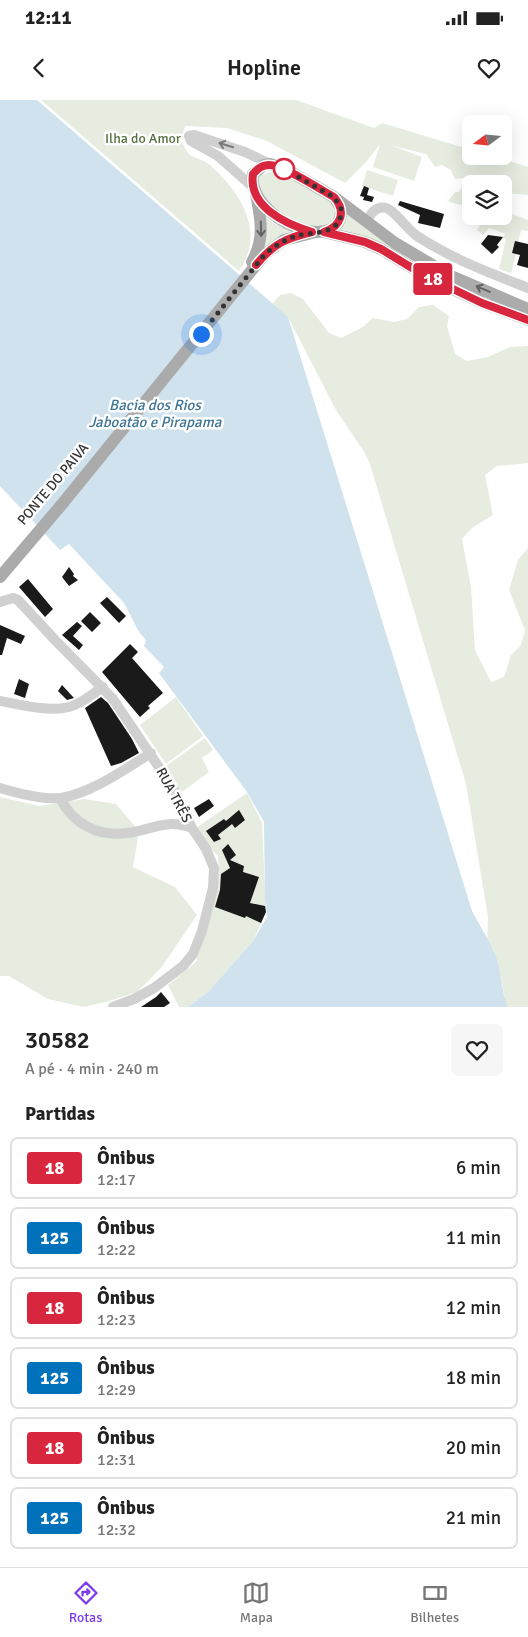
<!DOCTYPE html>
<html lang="pt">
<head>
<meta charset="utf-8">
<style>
  body { margin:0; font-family:Signika,sans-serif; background:#f6f6f6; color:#222; height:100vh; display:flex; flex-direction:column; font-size:19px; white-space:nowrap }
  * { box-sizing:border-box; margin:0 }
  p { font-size:16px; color:#767676 }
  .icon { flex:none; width:28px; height:28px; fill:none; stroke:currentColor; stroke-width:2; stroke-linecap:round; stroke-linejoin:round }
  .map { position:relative; height:907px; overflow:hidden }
  .details { display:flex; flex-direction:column; background:#fff; flex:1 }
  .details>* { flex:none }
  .badge { padding:0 10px; border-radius:4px; font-size:18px; line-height:32px }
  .needle { width:32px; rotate:254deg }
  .tools { position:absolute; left:462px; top:15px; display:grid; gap:10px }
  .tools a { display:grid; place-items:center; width:50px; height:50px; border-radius:8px; background:#fff; box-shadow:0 5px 20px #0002; font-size:25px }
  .you { position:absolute; width:25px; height:25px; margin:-12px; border:4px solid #fff; border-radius:50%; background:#1a73e8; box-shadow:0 0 0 8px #1a73e833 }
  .map>.badge { position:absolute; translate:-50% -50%; box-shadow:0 0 0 2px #fff }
  h2 { padding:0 25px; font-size:19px; line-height:45px }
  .round { display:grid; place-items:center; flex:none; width:52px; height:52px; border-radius:8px; background:#f6f6f6 }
  .headline { display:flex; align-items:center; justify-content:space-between; height:85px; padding:0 25px }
  h1 { font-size:24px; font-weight:600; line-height:38px }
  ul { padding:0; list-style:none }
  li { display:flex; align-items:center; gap:15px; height:62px; margin:0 10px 8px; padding:0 15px; border:2px solid #e0e0e0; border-radius:8px }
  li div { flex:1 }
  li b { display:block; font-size:19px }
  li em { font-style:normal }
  li .badge { min-width:55px; font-weight:700; text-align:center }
  .status { display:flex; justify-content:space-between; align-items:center; height:35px; padding:0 25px; background:#fff; direction:ltr }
  .status svg { height:14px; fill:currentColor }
  header { display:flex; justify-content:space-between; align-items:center; height:65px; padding:0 25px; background:#fff; font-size:22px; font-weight:600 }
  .tabs { display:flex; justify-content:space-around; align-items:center; height:70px; border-top:1px solid #e0e0e0; background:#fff; font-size:14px; color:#767676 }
  .tabs a { display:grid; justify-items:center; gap:2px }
  .tabs .on { color:#7c3aed }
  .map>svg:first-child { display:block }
  .green { fill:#e6ecdf }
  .water { fill:#cfe2ee }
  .building { fill:#1a1a1a }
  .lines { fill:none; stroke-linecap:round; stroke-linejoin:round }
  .minor { stroke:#d0d0d0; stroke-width:10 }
  .major { stroke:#ababab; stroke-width:12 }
  .oneway { stroke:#7a7a7a }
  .oneway2 { stroke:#636363 }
  .line-casing { stroke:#fff; stroke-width:11 }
  .line { stroke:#d7263d; stroke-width:8 }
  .walk { stroke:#333; stroke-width:5; stroke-dasharray:0 9 }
  .stop-dot { fill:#fff; stroke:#d7263d; stroke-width:2.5 }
  .labels { text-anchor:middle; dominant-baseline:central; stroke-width:5; stroke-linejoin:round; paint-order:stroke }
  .park-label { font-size:14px; fill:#56703f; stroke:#fff }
  .street-label { font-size:14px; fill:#333; stroke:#fff }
  .water-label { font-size:15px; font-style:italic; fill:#3f7597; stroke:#fff }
</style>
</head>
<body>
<div class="status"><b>12:11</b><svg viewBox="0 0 49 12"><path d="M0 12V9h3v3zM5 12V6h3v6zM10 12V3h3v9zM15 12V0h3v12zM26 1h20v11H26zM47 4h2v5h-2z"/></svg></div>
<header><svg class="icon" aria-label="back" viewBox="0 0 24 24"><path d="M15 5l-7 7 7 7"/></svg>Hopline<svg class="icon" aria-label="heart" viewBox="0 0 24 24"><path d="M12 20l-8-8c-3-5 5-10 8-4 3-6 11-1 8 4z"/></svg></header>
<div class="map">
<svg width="528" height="907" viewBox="0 0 528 907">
  <rect width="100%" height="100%" fill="#fff"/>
  <!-- green -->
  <path class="green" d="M41,0H296L374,28L382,23L471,50V56H493L528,67V95L504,93V84H480L466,78L455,79L451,70L442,65L435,67L426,54L390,45L422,57L414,81L373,67L380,44L366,62L345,83L267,41L227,28L185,26L181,41C184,45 186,52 190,55C196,59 205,60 210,65C241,93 266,132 239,171Z
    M367,70L398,80L393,96L362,86Z
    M273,71L282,73L334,103L336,119L321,129L282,122L255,82L260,76Z
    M462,87L471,90V107L453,103L448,101L455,92H459Z
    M260,109L273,123L295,133L262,155Z
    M346,110L429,166L425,172L337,129Z
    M504,111L528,120V131L521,130L518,142L515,141L512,153L516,154L511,173L499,169L506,139L503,137L506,134L489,128L483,135L477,130L480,125L478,123L480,116H504Z
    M291,193L303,199L329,233L341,238L363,227L373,218L394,222L407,219L419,207L433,205L449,216L447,226L455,254L467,261L488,257L510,247L528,246V363L497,366L485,375L493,415L472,428L462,439L471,487L475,550L491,582L504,577L511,555L521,545L525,530L509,490L518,460L528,448V907H508L505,900L501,876L487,851L488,817L466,684L370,364L365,353L336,310L288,217L272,204L280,195Z
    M176,597L203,636L166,664L140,625Z
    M205,638L213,650L202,658L209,672L182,692L166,666Z
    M247,693L262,723L266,812L253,841L208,892L188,907H179L168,885L196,862L216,792L219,775L218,756L204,742L196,728Z
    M0,697L39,706L85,699L116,704L139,731L133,767L175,787L197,815L161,868L137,892L109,901L84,907L48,899L9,876H0Z"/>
  <!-- water -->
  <path class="water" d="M0,0H37L288,217L472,811C480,826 490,841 496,857C502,873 501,891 508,907H188L208,892L253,841L267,817L265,800L264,722L247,692L159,573L164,567L144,546L146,540L139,532L124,503L69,444L60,450L0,386Z"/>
  <!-- building -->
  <path class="building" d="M364,86L369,88L367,95L374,97L372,102L363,100L364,97L360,96Z
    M400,101L444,114L440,128L418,123L420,115L398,105Z
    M488,135L503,137L497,145L499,147L492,154L481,144Z
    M515,141L528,144V168L517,165L520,155L512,153Z
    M69,467L74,474L73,476L78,480L69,486L62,477Z
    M28,479L53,509L45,517L19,487Z
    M107,497L126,516L119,523L100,503Z
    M90,512L101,523L92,532L81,521Z
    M77,522L82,526L73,536L83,545L79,550L62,535Z
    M0,525L25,536L21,544L7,538L2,555H0Z
    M130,544L138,552L132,558L163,593L148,606L150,608L140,617L102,572Z
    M19,579L29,584L25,598L14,594Z
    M62,585L74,598L67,600L58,591Z
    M101,597L108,603L132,639L139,653L121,663L111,666L85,608Z
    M209,699L214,706L199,717L194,708Z
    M239,710L245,720L235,728L232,724L218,735L221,739L214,742L206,731L224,719L226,721Z
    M228,744L236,755L230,760L244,766L243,772L259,777L250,803L265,806L266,812L261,823L246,816L245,818L215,807L220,790L221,774L230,768L222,750Z
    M161,892L170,903L164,907H141L156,897Z"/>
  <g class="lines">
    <!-- minor -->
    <path class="minor" d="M253,87L218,56L191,41L189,36L194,35L245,52L270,64
      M366,121C371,114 376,105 386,108C394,110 408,130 417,136C452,159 490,173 528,188
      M0,502L13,498L18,500L55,540L113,599L175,691L192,728L206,749L214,768L213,788L202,831L193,854L183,866L154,888L134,899L113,907
      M0,601C22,605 48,612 69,607C82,604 92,594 103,587
      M0,688C17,693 44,700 61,698C92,693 125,669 151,653
      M60,698C73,724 98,737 127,733C152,730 166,718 192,728"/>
    <!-- major -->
    <path class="major" d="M334,97L341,108C344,159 246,119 253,74L264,65L270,64L289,71L334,97L395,143L451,176L528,209
      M324,132L365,142L381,149L412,168L455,190L483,203L528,220
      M252,162C265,139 261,119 256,94
      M0,477L63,403L265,154L284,140L312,133"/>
  </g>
  <!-- one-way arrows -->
  <defs><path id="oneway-shaft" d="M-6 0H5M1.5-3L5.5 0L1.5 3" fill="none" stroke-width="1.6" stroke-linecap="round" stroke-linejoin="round" transform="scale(1.25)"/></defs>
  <use class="oneway" href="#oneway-shaft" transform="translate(226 45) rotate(-163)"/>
  <g class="oneway2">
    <use href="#oneway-shaft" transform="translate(261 129) rotate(89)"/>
    <use href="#oneway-shaft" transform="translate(483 189) rotate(-157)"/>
  </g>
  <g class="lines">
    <!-- line casing -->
    <g class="line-casing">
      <path id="line" d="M256,165C273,144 286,138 312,132C286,124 248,107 253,74C257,69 262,65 269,65C284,65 319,89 334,97C346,111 342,126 324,132L365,142L381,149L412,168L455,190L482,203L528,220"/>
    </g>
    <!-- line -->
    <use href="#line" class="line"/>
    <!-- walk -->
    <path class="walk" d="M201,234L265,154C275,146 284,140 296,136C314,131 343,136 341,108L334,97L284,69"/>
  </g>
  <!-- markers -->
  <circle class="stop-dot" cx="284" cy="69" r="10"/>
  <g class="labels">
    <!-- park labels -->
    <g class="park-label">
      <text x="143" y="38">Ilha do Amor</text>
    </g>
    <!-- street labels -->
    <g class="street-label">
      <text transform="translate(53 384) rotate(-50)">PONTE DO PAIVA</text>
      <text transform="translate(174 695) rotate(62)">RUA TRÊS</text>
    </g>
    <!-- water labels -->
    <g class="water-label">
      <text x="155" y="305">Bacia dos Rios<tspan x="155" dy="17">Jaboatão e Pirapama</tspan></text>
    </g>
  </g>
</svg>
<div class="tools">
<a><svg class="needle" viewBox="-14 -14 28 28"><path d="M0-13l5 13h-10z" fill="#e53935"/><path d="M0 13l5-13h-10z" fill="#767676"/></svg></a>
<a><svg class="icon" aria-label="layers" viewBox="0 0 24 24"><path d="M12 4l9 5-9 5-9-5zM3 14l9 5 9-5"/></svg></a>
</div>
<div class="you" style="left:201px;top:234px"></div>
<b class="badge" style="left:433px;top:179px;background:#d7263d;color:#fff">18</b>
</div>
<section class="details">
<div class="headline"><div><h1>30582</h1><p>A pé · 4 min · 240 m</p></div><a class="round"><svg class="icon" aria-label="heart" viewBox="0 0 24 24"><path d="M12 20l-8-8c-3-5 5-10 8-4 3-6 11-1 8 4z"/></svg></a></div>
<h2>Partidas</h2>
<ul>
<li><span class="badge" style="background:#d7263d;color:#fff">18</span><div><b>Ônibus</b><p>12:17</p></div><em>6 min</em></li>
<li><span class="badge" style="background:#0072bc;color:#fff">125</span><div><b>Ônibus</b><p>12:22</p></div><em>11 min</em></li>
<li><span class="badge" style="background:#d7263d;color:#fff">18</span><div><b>Ônibus</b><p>12:23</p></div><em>12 min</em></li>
<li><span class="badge" style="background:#0072bc;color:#fff">125</span><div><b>Ônibus</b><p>12:29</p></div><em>18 min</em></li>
<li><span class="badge" style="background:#d7263d;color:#fff">18</span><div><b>Ônibus</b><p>12:31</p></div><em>20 min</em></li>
<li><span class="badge" style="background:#0072bc;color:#fff">125</span><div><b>Ônibus</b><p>12:32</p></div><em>21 min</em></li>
</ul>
</section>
<nav class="tabs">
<a class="on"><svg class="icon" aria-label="directions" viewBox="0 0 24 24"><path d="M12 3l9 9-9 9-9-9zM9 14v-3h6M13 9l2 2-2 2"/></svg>Rotas</a>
<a><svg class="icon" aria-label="map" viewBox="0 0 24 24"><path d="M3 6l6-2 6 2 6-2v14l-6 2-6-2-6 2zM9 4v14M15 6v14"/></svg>Mapa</a>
<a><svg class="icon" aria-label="tickets" viewBox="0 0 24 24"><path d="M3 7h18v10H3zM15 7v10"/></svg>Bilhetes</a>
</nav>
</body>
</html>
